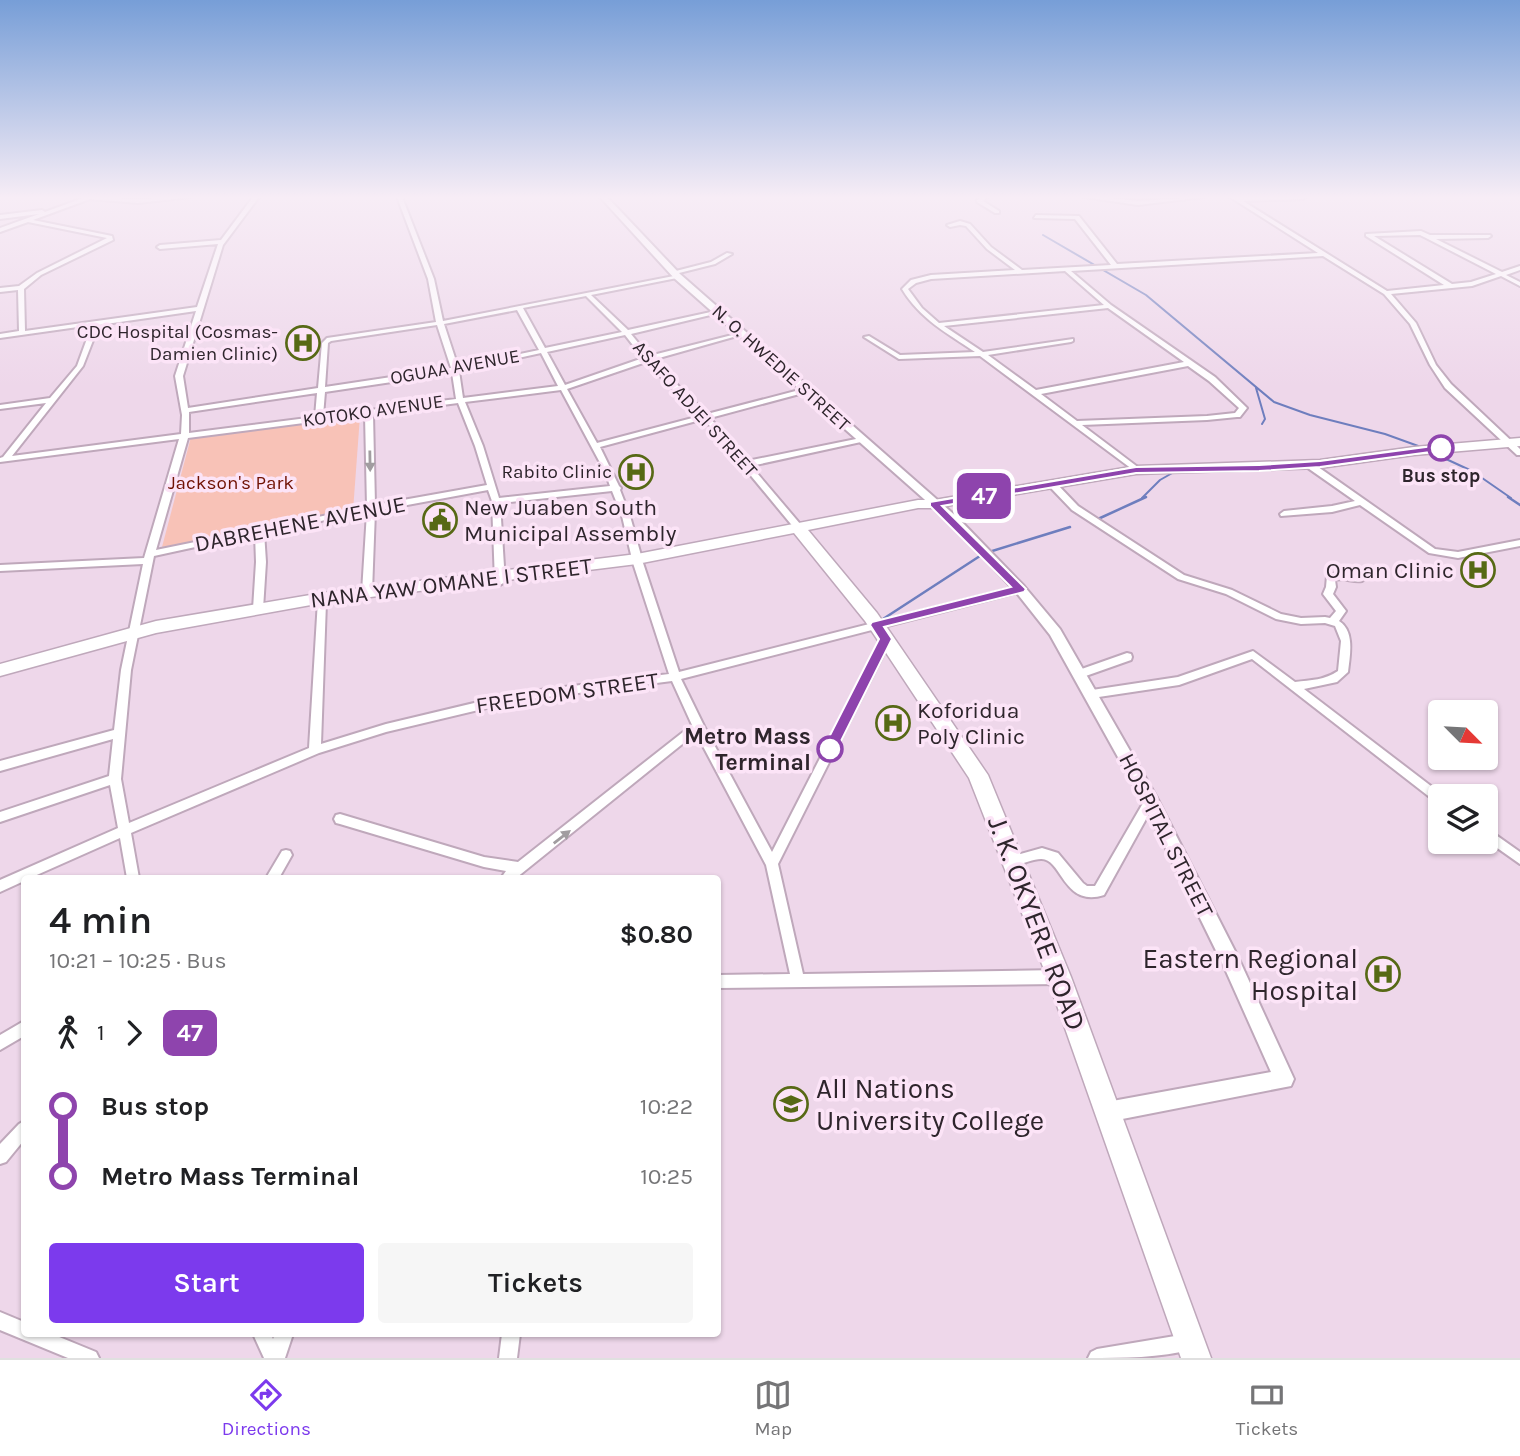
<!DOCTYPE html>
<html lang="en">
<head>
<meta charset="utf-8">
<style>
  body { margin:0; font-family:Karla,sans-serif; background:#f6f6f6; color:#202124; height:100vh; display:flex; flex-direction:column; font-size:26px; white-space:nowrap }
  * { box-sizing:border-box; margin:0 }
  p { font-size:23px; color:#757577 }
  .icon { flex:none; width:38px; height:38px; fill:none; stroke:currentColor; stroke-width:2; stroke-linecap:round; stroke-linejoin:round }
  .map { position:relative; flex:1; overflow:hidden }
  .drawer { position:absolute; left:21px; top:875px; width:700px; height:462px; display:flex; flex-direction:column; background:#fff; border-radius:7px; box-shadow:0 2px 5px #0004 }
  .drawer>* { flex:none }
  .badge { padding:0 14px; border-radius:10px; font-size:24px; line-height:46px }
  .needle { width:46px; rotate:114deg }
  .fabs { position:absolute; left:1428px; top:700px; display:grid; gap:14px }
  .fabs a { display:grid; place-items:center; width:70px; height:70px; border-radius:7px; background:#fff; box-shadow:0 2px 5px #0004; font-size:35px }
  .map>.badge { position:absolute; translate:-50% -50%; box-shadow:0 0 0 4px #fff }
  .legs { display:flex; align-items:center; gap:10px; height:77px; padding:0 28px; font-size:23px }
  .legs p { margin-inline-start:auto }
  .head { display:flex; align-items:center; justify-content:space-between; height:119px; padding:0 28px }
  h1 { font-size:38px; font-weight:600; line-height:52px }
  .primary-button { display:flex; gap:14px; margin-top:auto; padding:14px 28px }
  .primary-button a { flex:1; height:80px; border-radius:7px; background:#7c3aed; color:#fff; font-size:28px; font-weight:600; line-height:80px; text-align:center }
  .primary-button a+a { background:#f6f6f6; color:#202124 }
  ul { padding:0 28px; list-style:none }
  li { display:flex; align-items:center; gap:24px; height:70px; font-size:26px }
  li i { display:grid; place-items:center; width:10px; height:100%; margin:0 9px; background:currentColor }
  li i::after { content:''; width:18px; height:18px; margin:-9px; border:5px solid; border-radius:50%; background:#fff }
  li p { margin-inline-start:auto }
  li:first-child i { background:linear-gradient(#0000 50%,currentColor 0) }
  li:last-child i { background:linear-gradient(currentColor 50%,#0000 0) }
  .tab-bar { display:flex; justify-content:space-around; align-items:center; height:98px; border-top:2px solid #e0e0e0; background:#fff; font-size:19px; color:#757577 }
  .tab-bar a { display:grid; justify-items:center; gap:4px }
  .tab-bar .on { color:#7c3aed }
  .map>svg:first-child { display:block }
  .green { fill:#f8c2b7 }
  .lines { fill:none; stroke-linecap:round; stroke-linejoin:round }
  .stream-far1 { stroke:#6e7ebe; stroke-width:2 }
  .stream { stroke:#6e7ebe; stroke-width:2.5 }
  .minor-casing { stroke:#bfa8bb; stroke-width:4 }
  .tertiary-casing { stroke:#bfa8bb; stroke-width:4 }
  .primary-casing { stroke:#bfa8bb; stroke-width:3 }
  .minor { fill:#fff; fill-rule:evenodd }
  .tertiary { fill:#fff; fill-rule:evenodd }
  .primary { fill:#fff; fill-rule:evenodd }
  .oneway { fill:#a19da0 }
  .line-1 { fill:#8e44ad; stroke:#fff; stroke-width:2 }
  .stop-1-dot { fill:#fff; stroke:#8e44ad; stroke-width:3.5 }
  .labels { text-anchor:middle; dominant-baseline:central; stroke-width:7; stroke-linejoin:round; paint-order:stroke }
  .far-poi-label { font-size:19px; fill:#2e252c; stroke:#fce4f7; text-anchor:end }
  .far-street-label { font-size:19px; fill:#2e252c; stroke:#fce4f7 }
  .far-stop-label { font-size:19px; font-weight:bold; fill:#2e252c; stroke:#fce4f7 }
  .far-park-label { font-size:19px; fill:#701203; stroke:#fce4f7 }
  .poi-label { font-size:23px; fill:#2e252c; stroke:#fce4f7; text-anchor:start }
  .street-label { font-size:23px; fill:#2e252c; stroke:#fce4f7 }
  .stop-label { font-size:23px; font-weight:bold; fill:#2e252c; stroke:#fce4f7; text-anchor:end }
  .near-street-label { font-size:28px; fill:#2e252c; stroke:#fce4f7 }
  .near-poi-label { font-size:28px; fill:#2e252c; stroke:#fce4f7; text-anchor:end }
</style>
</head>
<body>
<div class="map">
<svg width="1520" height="1358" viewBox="0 0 1520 1358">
  <rect width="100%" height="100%" fill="#eed7ea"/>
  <!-- green -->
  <path class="green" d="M360,416L353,511L162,547L191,437Z"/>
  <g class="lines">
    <!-- stream-far1 -->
    <path class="stream-far1" d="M1043,235L1146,295L1274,402L1310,415L1385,434L1421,447
      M1256,388L1265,419L1262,424
      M1433,453L1472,471L1511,498
      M1142,498L1160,480L1174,472"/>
    <!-- stream -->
    <path class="stream" d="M1508,497L1520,505
      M1098,519L1146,497
      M989,552L1070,527
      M883,619L983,554"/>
    <!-- minor casing -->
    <g class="minor-casing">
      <path id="minor" d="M82,197L138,199L191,197L138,203L90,199L33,220L112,236L113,240L41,275L24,289L25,331L197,307L218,244L160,249L157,247L160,245L221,240L253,197H259L223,245L183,376L188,408L318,388L322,343L327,338L436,322L428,279L397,197H402L434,279L443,321L679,275V277L677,278L591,295L628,330L720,310L723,312L631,334L649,356L744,332V334L652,360L707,414L807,388V392L710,418L747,461L861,438L865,440L861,442L751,466L801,525V529H795L704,419L600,447L619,486L621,488L620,490L630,516L642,559L640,561L643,563L679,672L1020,586L1025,589L1020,592L681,679L704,726L772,852L881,639L886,636L891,639L778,864L803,974L1059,970L1064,972L1066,977L1064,982L1059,984L718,988V975L790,974L766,865L696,733L516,878H501L506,871L484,867L340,824L336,823L334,819L336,815L340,814L484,857L518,862L692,725L672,681L516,701L386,732L319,753L131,833L139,878H127L120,838L30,878H24V881L0,892V880L118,828L110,785L0,822V812L109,776L113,739L0,771V761L114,730L121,670L143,564L0,571V565L144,558L179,439L0,462V458L3,457L46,403L0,409V405L50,398L77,366L92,325L0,338V334L19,331L18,290L0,292V288L19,286L37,273L107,238L28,222L0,232V228L39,214L0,219V215L42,210L45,212L83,198ZM586,296L622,332L545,348L523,308ZM517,310L539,350L458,367L444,324ZM196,311L175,376L182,415L181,434L12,456L83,366L99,325ZM437,325L451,368L325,387L328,343L331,341ZM625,335L643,358L565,385L547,352ZM541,353L558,386L463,398L459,371ZM646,362L700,416L597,443L567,389ZM452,373L456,399L323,416L325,392ZM561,390L605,472L610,486L499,498L483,446L465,402ZM317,393L315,417L189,433V412ZM458,403L475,446L487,485L375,505L373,414ZM365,415L367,507L156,550L188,438ZM488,490L492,501L495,582L500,585L505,582L500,503L612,491L622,516L632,559L635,561L633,563L669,674L516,693L386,724L321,744L326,602L324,600H318L309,748L129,823L121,779L131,670L154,556L255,534L256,562L253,609L258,612L263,609L266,562L264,532L367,512L362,592L367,595L372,592L375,511Z
        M982,197H987L983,201L999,211V213H995L977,202V200Z
        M1084,197H1099L1138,201L1204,197L1138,205Z
        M1230,197L1239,198L1305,197L1303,199L1243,201L1387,291L1444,285L1366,236V234L1421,231L1430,235H1490L1491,236L1488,238L1436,239L1502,272L1520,266V270L1506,275L1520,282V286L1501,276L1472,286L1391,294L1416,323L1436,365L1451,384L1520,449V455H1517L1445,388L1430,365L1410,324L1384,294L1323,256L1071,271L1111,305L1215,377L1247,408L1240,417H1237L1207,420L1082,425L1139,468V472H1136L980,356L899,359L864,337L869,336L900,355L975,352C947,333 920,319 902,289L911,280L931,275L1015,270L987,249L966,226L960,225L950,227L947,225L960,221L970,224L991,247L1022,270L1111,265L1075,219L1034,218L1036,215L1079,216L1117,264L1318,253ZM1420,235L1426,238L1496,274L1471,282L1452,284L1374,236ZM1065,271L1104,305L939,323L922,308L908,289L916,283L931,279ZM1108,308L1184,362L1036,390L988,355L1071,342L1073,341V339L983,352L944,326ZM1188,366L1209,381L1239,408L1235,413L1207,416L1077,421L1041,394Z
        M727,253L732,254L715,264L675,274L672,272L711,262Z
        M1305,462H1311L1435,549L1458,552L1520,540V546L1458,558L1429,553L1360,505L1332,512L1281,516L1280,514L1284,511L1332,506L1355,501L1305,466Z
        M1050,483H1056L1078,506L1184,575L1232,590L1281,614L1301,618L1325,617L1330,618L1336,611L1323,594L1326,587L1327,576L1339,572L1362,577L1364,579L1362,581C1353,583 1344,577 1335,580L1336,587L1333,594L1346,611L1339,621C1355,631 1350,655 1348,672L1337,682L1304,689L1444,796H1440V804L1436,802L1252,659L1179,685L1092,698L1088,697L1087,694L1092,690L1178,677L1253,651L1295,682C1311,680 1325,680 1338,671L1341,641L1335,626L1325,623L1301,624L1276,619L1226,594L1178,579L1072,510L1050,487Z
        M1127,653L1131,654L1132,657L1131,660L1080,678L1075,674L1076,671Z
        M1150,796L1154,798L1156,801L1104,895C1063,908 1062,858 1041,859C1033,859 1022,864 1014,866L1010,865L1008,861L1010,857L1042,848L1058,853L1083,883L1087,886H1095L1146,798Z
        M1486,828L1520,852V864L1486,840Z
        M286,850L290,851L292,855L279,878H266L282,851Z
        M24,1021V1036L0,1050V1035Z
        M24,1121V1140L6,1162L0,1164V1144L19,1124Z
        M0,1312L24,1322V1334H52L96,1352L99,1358H68L0,1330Z
        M253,1334H271L273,1339L275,1334H293L285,1358H264Z
        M502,1334H520L517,1358H499Z
        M1187,1334L1193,1337L1196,1343L1193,1349C1161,1358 1122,1358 1088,1358L1091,1352L1097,1349Z"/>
    </g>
    <!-- tertiary casing -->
    <g class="tertiary-casing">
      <path id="tertiary" d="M600,197H607L680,274L958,518L1024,586L1060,629L1156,796L1238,957L1294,1079L1291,1086L1107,1122L1100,1119L1097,1112L1100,1105L1107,1102L1271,1072L1225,969L1144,804L1050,635L1016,592L950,522L674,278Z"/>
    </g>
    <!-- primary casing -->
    <g class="primary-casing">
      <path id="primary" d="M1520,438V446L1414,455L1320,468L1136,474L934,508H918L808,530L877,613L988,775L1071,977L1211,1358H1181L1047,977L969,778L865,621L794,533L637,564L322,603L156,633L0,676V664L156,621L322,593L637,554L918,500H934L1136,466L1320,460L1414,447Z"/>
    </g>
    <!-- minor -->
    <use href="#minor" class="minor"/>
    <!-- tertiary -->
    <use href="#tertiary" class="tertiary"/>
    <!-- primary -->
    <use href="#primary" class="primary"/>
  </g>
  <!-- one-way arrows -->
  <defs><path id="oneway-solid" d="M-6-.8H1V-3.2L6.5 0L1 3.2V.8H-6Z" transform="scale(1.75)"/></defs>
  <g class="oneway">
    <use href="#oneway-solid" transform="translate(370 461) rotate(89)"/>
    <use href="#oneway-solid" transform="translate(562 837) rotate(-38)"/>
  </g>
  <!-- sky -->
  <linearGradient id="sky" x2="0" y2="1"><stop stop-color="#779ed7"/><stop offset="0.51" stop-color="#f7edf6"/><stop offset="1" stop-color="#f7edf6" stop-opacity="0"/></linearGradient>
  <rect width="1520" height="387" fill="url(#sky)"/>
  <!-- line-1 -->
  <path class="line-1" d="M1441,445L1445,446V450L1320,467L1259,471L1136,473L942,506L1026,589L1024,592L884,627L892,639L837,749L830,754L823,749L879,639L870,625L872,622L1011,587L930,506V502L1136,467L1259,465L1320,461Z"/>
  <!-- icons -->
  <defs>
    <g id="hospital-ring" transform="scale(1.75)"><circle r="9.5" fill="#fce4f7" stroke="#576915" stroke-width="1.5"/><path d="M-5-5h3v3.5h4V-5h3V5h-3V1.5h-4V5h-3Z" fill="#576915"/></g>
    <g id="civic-ring" transform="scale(1.75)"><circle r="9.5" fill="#fce4f7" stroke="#576915" stroke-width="1.5"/><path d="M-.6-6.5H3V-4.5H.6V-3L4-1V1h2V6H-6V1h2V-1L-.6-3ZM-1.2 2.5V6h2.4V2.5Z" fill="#576915"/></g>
    <g id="university-ring" transform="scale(1.75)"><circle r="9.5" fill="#fce4f7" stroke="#576915" stroke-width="1.5"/><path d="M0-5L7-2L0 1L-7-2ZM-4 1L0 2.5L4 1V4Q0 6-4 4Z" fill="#576915"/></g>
  </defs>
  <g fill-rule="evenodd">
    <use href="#hospital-ring" x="303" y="343"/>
    <use href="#hospital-ring" x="636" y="472"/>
    <use href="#civic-ring" x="440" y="520"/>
    <use href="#hospital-ring" x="1478" y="570"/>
    <use href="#hospital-ring" x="893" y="723"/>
    <use href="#hospital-ring" x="1383" y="974"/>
    <use href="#university-ring" x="791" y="1104"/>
  </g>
  <!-- markers -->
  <g class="stop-1-dot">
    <circle cx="1441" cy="448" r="12"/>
    <circle cx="830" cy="749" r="12"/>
  </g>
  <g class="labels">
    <!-- far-poi labels -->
    <g class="far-poi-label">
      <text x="278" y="332">CDC Hospital (Cosmas-<tspan x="278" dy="22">Damien Clinic)</tspan></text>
      <text x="612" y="472">Rabito Clinic</text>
    </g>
    <!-- far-street labels -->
    <g class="far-street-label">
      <text transform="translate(455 367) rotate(-10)">OGUAA AVENUE</text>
      <text transform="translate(781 368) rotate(42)">N. O. HWEDIE STREET</text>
      <text transform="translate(695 409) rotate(48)">ASAFO ADJEI STREET</text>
      <text transform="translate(373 411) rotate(-8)">KOTOKO AVENUE</text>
    </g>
    <!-- far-stop labels -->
    <g class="far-stop-label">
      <text x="1441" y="476">Bus stop</text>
    </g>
    <!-- far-park labels -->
    <g class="far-park-label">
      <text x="231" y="483">Jackson's Park</text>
    </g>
    <!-- poi labels -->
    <g class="poi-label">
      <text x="464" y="507">New Juaben South<tspan x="464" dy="26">Municipal Assembly</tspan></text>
      <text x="1454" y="570" text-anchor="end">Oman Clinic</text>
      <text x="917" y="710">Koforidua<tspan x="917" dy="26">Poly Clinic</tspan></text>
    </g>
    <!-- street labels -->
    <g class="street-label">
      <text transform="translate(300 524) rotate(-11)">DABREHENE AVENUE</text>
      <text transform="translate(451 583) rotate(-7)">NANA YAW OMANE I STREET</text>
      <text transform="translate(567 693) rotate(-8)">FREEDOM STREET</text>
      <text transform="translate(1166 835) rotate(63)">HOSPITAL STREET</text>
    </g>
    <!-- stop labels -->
    <g class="stop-label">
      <text x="811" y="736">Metro Mass<tspan x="811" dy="26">Terminal</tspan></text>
    </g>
    <!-- near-street labels -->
    <g class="near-street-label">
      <text transform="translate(1037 923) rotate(69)">J. K. OKYERE ROAD</text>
    </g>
    <!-- near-poi labels -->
    <g class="near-poi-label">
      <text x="1358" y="958">Eastern Regional<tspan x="1358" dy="32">Hospital</tspan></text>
      <text x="816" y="1088" text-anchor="start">All Nations<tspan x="816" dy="32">University College</tspan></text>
    </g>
  </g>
</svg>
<div class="fabs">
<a><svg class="needle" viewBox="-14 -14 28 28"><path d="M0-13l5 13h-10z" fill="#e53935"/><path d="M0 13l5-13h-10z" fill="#757577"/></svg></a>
<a><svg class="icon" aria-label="layers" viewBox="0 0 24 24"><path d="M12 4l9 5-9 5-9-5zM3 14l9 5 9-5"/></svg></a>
</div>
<b class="badge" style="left:984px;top:496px;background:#8e44ad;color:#fff">47</b>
<section class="drawer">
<div class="head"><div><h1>4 min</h1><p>10:21 – 10:25 · Bus</p></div><b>$0.80</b></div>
<div class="legs"><svg class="icon" aria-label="walk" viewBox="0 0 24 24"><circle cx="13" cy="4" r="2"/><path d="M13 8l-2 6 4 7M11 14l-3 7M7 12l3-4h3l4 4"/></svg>1<svg class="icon" aria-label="forward" viewBox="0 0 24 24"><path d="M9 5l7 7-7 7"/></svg><b class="badge" style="background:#8e44ad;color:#fff">47</b></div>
<ul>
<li><i style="color:#8e44ad"></i><b>Bus stop</b><p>10:22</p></li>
<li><i style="color:#8e44ad"></i><b>Metro Mass Terminal</b><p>10:25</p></li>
</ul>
<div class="primary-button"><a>Start</a><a>Tickets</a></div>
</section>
</div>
<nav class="tab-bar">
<a class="on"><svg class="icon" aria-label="directions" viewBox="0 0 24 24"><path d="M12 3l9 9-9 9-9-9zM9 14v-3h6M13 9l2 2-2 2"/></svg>Directions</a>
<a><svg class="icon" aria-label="map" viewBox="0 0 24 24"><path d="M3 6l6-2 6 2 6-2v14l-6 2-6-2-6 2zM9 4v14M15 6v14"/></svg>Map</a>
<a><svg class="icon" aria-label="tickets" viewBox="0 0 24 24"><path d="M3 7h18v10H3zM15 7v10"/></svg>Tickets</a>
</nav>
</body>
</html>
